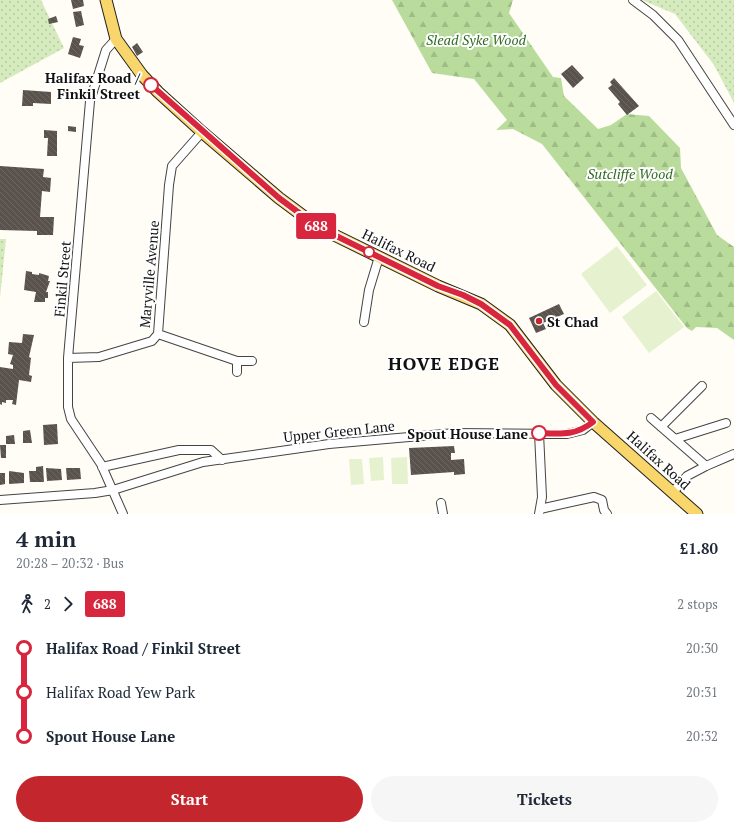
<!DOCTYPE html>
<html lang="en">
<head>
<meta charset="utf-8">
<style>
  body { margin:0; font-family:"PT Serif",serif; background:#f6f6f7; color:#1f2937; height:100vh; display:flex; flex-direction:column; font-size:15px; white-space:nowrap }
  * { box-sizing:border-box; margin:0 }
  p { font-size:13px; color:#747a83 }
  .icon { flex:none; width:22px; height:22px; fill:none; stroke:currentColor; stroke-width:2; stroke-linecap:round; stroke-linejoin:round }
  .map { position:relative; height:514px; overflow:hidden }
  .panel { display:flex; flex-direction:column; background:#fff; flex:1 }
  .panel>* { flex:none }
  .badge { padding:0 8px; border-radius:3px; font-size:14px; line-height:26px }
  .map>.badge { position:absolute; translate:-50% -50%; box-shadow:0 0 0 2px #fff }
  .legs { display:flex; align-items:center; gap:6px; height:44px; padding:0 16px; font-size:13px }
  .legs p { margin-inline-start:auto }
  .overview { display:flex; align-items:center; justify-content:space-between; height:68px; padding:0 16px }
  h1 { font-size:22px; font-weight:600; line-height:30px }
  .primary-button { display:flex; gap:8px; margin-top:auto; padding:8px 16px }
  .primary-button a { flex:1; height:46px; border-radius:24px; background:#c4262e; color:#fff; font-size:16px; font-weight:600; line-height:46px; text-align:center }
  .primary-button a+a { background:#f6f6f7; color:#1f2937 }
  ul { padding:0 16px; list-style:none }
  li { display:flex; align-items:center; gap:14px; height:44px; font-size:15px }
  li i { display:grid; place-items:center; width:6px; height:100%; margin:0 5px; background:currentColor }
  li i::after { content:''; width:10px; height:10px; margin:-5px; border:3px solid; border-radius:50%; background:#fff }
  li p { margin-inline-start:auto }
  li:first-child i { background:linear-gradient(#0000 50%,currentColor 0) }
  li:last-child i { background:linear-gradient(currentColor 50%,#0000 0) }
  .map>svg:first-child { display:block }
  .grass { fill:url(#grass-dots) }
  .forest { fill:url(#forest-firs) }
  .pitch { fill:#e6f2cf }
  .building { fill:url(#building-back-hatch) }
  .lines { fill:none; stroke-linecap:round; stroke-linejoin:round }
  .minor-casing { stroke:#444; stroke-width:10 }
  .major-casing { stroke:#222; stroke-width:13 }
  .minor { stroke:#fff; stroke-width:8 }
  .major { stroke:#f9d66b; stroke-width:11 }
  .line-1-casing { stroke:#fff; stroke-width:9 }
  .line-1 { stroke:#d7263d; stroke-width:6 }
  .stop-1-dot { fill:#fff; stroke:#d7263d; stroke-width:2 }
  .poi-dot { fill:#c4262e; stroke:#fff; stroke-width:1.5 }
  .labels { text-anchor:middle; dominant-baseline:central; stroke-width:4; stroke-linejoin:round; paint-order:stroke }
  .park-label { font-size:14px; font-style:italic; fill:#2f6b1f; stroke:#fff }
  .stop-label { font-size:14px; font-weight:bold; fill:#111; stroke:#fff; text-anchor:end }
  .street-label { font-size:14px; fill:#111; stroke:#fff }
  .poi-label { font-size:14px; font-weight:bold; fill:#111; stroke:#fff; text-anchor:start }
  .district-label { font-size:18px; font-weight:bold; letter-spacing:1px; fill:#111; stroke:#fff }
</style>
</head>
<body>
<div class="map">
<svg width="734" height="514" viewBox="0 0 734 514">
  <defs>
    <pattern id="grass-dots" width="8" height="8" patternUnits="userSpaceOnUse"><rect width="8" height="8" fill="#d5ebbd"/><path d="M2 2h.1M6 6h.1" fill="none" stroke="#b6c8a1" stroke-width="1.8" stroke-linecap="round"/></pattern>
    <pattern id="forest-firs" width="22" height="20" patternUnits="userSpaceOnUse"><rect width="22" height="20" fill="#b9dc9c"/><path d="M5 1l3.5 6h-7zM16 11l3.5 6h-7z" fill="#9ebc85"/></pattern>
    <pattern id="building-back-hatch" width="6" height="6" patternUnits="userSpaceOnUse"><rect width="6" height="6" fill="#5a524d"/><path d="M-1 5l2 2M0 0l6 6M5-1l2 2" fill="none" stroke="#6d6662"/></pattern>
  </defs>
  <rect width="100%" height="100%" fill="#fffdf5"/>
  <!-- grass -->
  <path class="grass" d="M0,0H41L64,48L0,83Z
    M642,0H734V103L714,65L675,14Z
    M0,239H6L0,298Z"/>
  <!-- forest -->
  <path class="forest" d="M392,0H513L509,13L553,77L561,78L564,96L598,129L611,125L627,114L649,116L680,148L681,168L717,235L734,247V340L717,328L696,327L692,331L687,328L542,144L513,129L496,130L507,120L474,79L432,73Z"/>
  <!-- pitch -->
  <path class="pitch" d="M617,246L647,285L610,313L581,274Z
    M656,291L684,327L649,353L622,317Z
    M383,457L384,480L371,481L369,458Z
    M407,457L408,484H392L391,458Z
    M349,459H362L364,484L351,485Z"/>
  <!-- building -->
  <path class="building" d="M71,0H83L84,6L73,9Z
    M81,11L84,25L76,27L73,12Z
    M56,16L58,22L49,24L48,19Z
    M73,37L81,39L79,45L84,46L80,58L68,54Z
    M137,43L143,52L137,56L132,47Z
    M572,65L584,78L573,88L561,74Z
    M614,78L639,106L627,115L618,104L620,102L608,88L612,85L610,82Z
    M23,90L51,92V104L33,103V106H22Z
    M68,126L76,127V132L68,131Z
    M44,130L57,131V156H47L48,138H44Z
    M0,166L44,169L43,177L51,178L50,192L42,191L40,217H54L53,235H37V231L0,230Z
    M26,271L32,272V274L39,275V273L49,276L48,281H50L46,292H48V298H45V302H34L36,292L24,290Z
    M559,304L564,314L543,323L546,329L536,333L529,318Z
    M23,334L34,335L29,357L31,358L29,375L32,376L31,382L19,380L16,405L12,404L13,400H6V403L2,402V405L0,404V367L13,369V365L10,364L13,355L8,354L9,342L22,343Z
    M57,424L58,444L44,445L43,425Z
    M30,430L32,443H23V431Z
    M14,435L15,444H6V436Z
    M0,445H6V458H1Z
    M454,446L455,453H451V460L464,459L465,474L454,475V472L411,475L409,448Z
    M43,466L44,482H30L29,471H36V467Z
    M46,468L61,469L62,480L47,481Z
    M66,468H80L81,479L67,480Z
    M9,471L24,473V483L9,484Z
    M0,473H5V484L0,485Z"/>
  <g class="lines">
    <!-- minor casing -->
    <g class="minor-casing">
      <path id="minor" d="M633,0L653,15L678,40L734,125
        M116,39L106,50L90,101L68,358V407L71,419L101,464L123,514
        M364,322L369,290L379,257
        M158,334L237,361H252
        M68,358L99,357L152,341L158,334L169,185L172,166L202,132
        M237,361V372
        M651,418L706,466
        M661,427L702,386
        M675,439L726,423
        M102,467L179,450H211L222,460
        M673,492L687,476L706,466L734,454
        M0,500L95,493L113,490L203,462L329,444L455,433L567,434L583,430L593,422
        M441,503L443,514
        M540,509L594,497L602,500L604,510L607,514
        M539,514L542,497L539,433"/>
    </g>
    <!-- major casing -->
    <g class="major-casing">
      <path id="major" d="M106,0L116,39L142,75L158,92L202,132L279,198L318,227L438,286L481,304L510,325L556,385L593,422L697,514"/>
    </g>
    <!-- minor -->
    <use href="#minor" class="minor"/>
    <!-- major -->
    <use href="#major" class="major"/>
  </g>
  <g class="lines">
    <!-- line-1 casing -->
    <g class="line-1-casing">
      <path id="line-1" d="M151,85L279,198L318,227L438,286L463,295L481,304L510,325L556,385L593,422C575,436 561,434 539,433"/>
    </g>
    <!-- line-1 -->
    <use href="#line-1" class="line-1"/>
  </g>
  <!-- markers -->
  <g class="stop-1-dot">
    <circle cx="151" cy="85" r="7"/>
    <circle cx="369" cy="252" r="5"/>
    <circle cx="539" cy="433" r="7"/>
  </g>
  <circle class="poi-dot" cx="539" cy="321" r="4"/>
  <g class="labels">
    <!-- park labels -->
    <g class="park-label">
      <text x="476" y="39">Slead Syke Wood</text>
      <text x="630" y="173">Sutcliffe Wood</text>
    </g>
    <!-- stop labels -->
    <g class="stop-label">
      <text x="140" y="77">Halifax Road /<tspan x="140" dy="16">Finkil Street</tspan></text>
      <text x="528" y="433">Spout House Lane</text>
    </g>
    <!-- street labels -->
    <g class="street-label">
      <text transform="translate(399 250) rotate(26)">Halifax Road</text>
      <text transform="translate(149 274) rotate(-85)">Maryville Avenue</text>
      <text transform="translate(62 279) rotate(-85)">Finkil Street</text>
      <text transform="translate(339 431) rotate(-6)">Upper Green Lane</text>
      <text transform="translate(659 460) rotate(42)">Halifax Road</text>
    </g>
    <!-- poi labels -->
    <g class="poi-label">
      <text x="547" y="321">St Chad</text>
    </g>
    <!-- district labels -->
    <g class="district-label">
      <text x="444" y="363">HOVE EDGE</text>
    </g>
  </g>
</svg>
<b class="badge" style="left:316px;top:226px;background:#d7263d;color:#fff">688</b>
</div>
<section class="panel">
<div class="overview"><div><h1>4 min</h1><p>20:28 – 20:32 · Bus</p></div><b>£1.80</b></div>
<div class="legs"><svg class="icon" aria-label="walk" viewBox="0 0 24 24"><circle cx="13" cy="4" r="2"/><path d="M13 8l-2 6 4 7M11 14l-3 7M7 12l3-4h3l4 4"/></svg>2<svg class="icon" aria-label="forward" viewBox="0 0 24 24"><path d="M9 5l7 7-7 7"/></svg><b class="badge" style="background:#d7263d;color:#fff">688</b><p>2 stops</p></div>
<ul>
<li><i style="color:#d7263d"></i><b>Halifax Road / Finkil Street</b><p>20:30</p></li>
<li><i style="color:#d7263d"></i><span>Halifax Road Yew Park</span><p>20:31</p></li>
<li><i style="color:#d7263d"></i><b>Spout House Lane</b><p>20:32</p></li>
</ul>
<div class="primary-button"><a>Start</a><a>Tickets</a></div>
</section>
</body>
</html>
